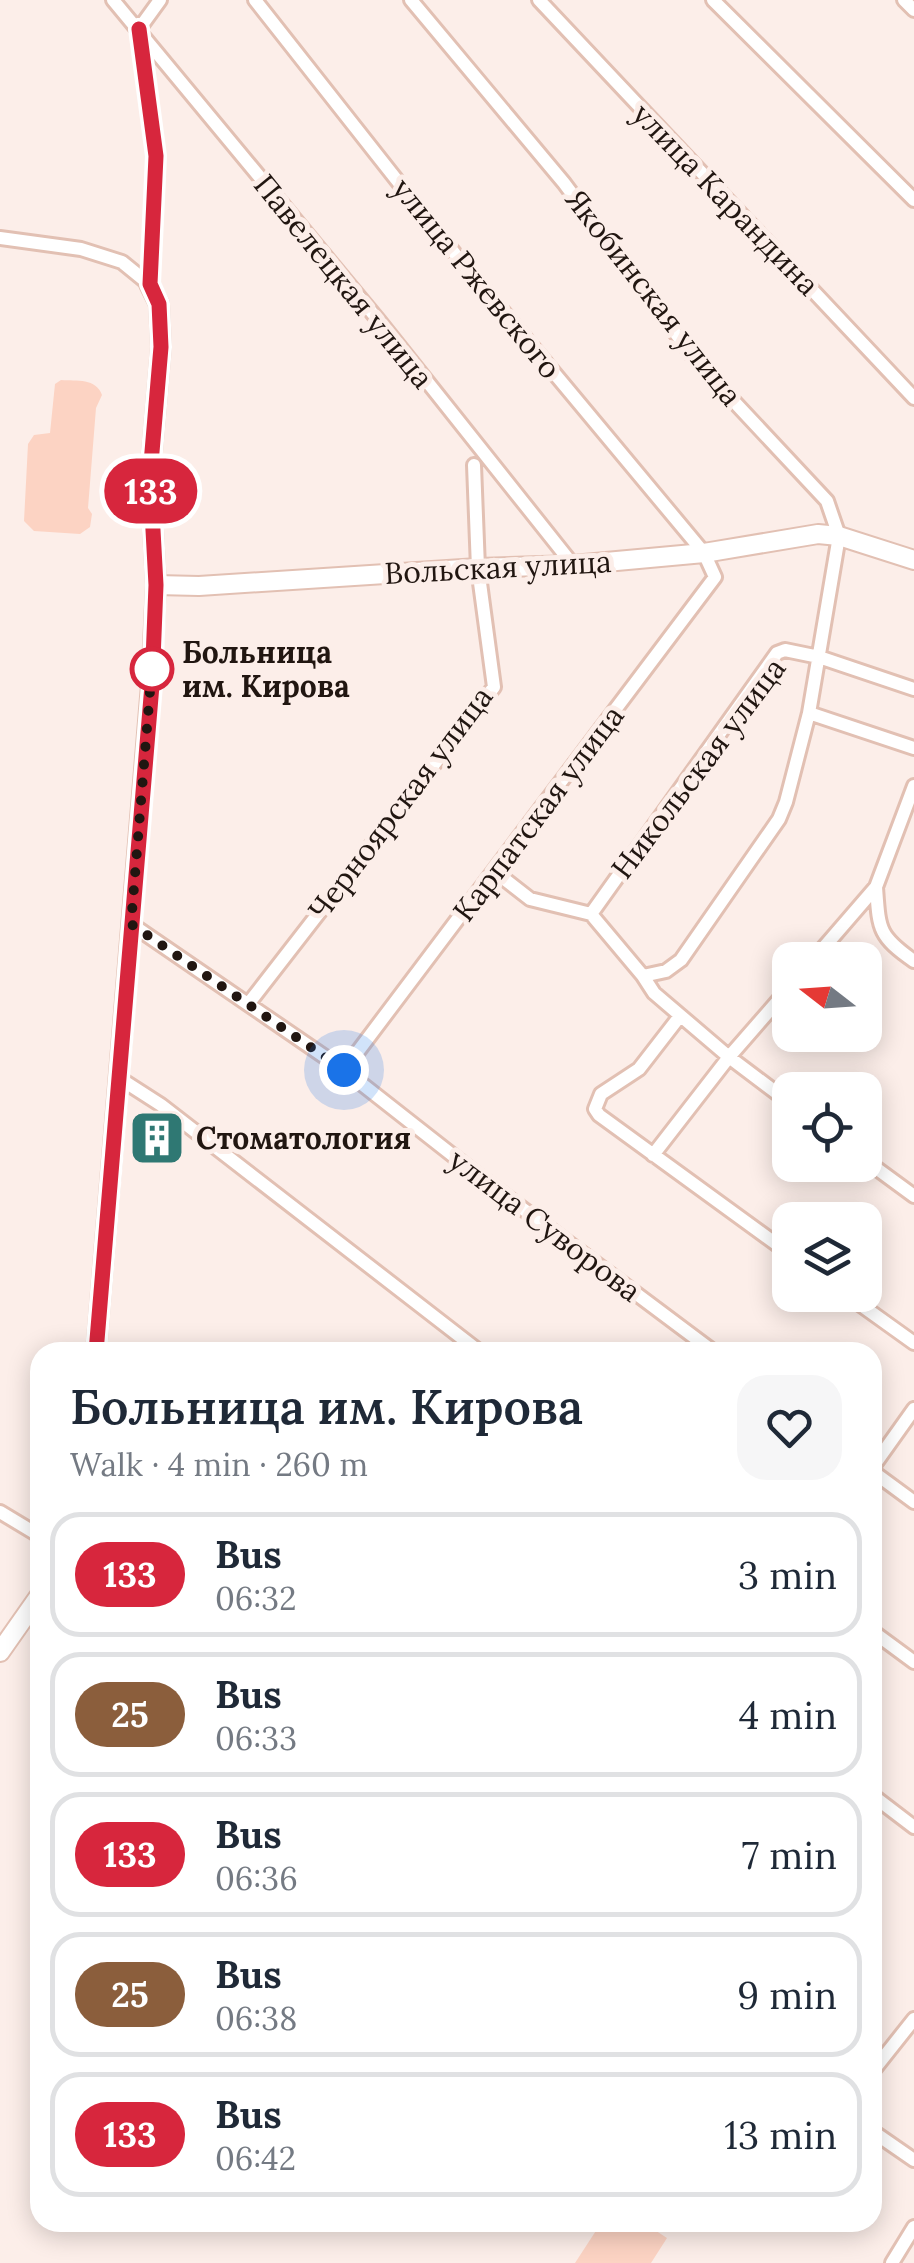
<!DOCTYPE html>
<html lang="en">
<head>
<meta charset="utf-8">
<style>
  body { margin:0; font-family:Lora,serif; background:#f6f6f7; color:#1f2937; height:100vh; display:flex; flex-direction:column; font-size:38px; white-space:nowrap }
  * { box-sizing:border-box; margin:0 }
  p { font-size:32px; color:#747a83 }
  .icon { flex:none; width:55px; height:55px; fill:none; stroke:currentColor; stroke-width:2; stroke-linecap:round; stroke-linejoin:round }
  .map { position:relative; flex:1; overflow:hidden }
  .panel { position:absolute; left:30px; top:1342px; width:852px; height:890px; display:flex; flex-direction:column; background:#fff; border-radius:30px; box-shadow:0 5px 25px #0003 }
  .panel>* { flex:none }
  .badge { padding:0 20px; border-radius:32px; font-size:35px; line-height:65px }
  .needle { width:65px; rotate:287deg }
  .fabs { position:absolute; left:772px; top:942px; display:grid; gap:20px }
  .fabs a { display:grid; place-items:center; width:110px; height:110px; border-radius:20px; background:#fff; box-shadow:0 5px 25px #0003; font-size:50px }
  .you { position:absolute; width:50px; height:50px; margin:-25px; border:8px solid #fff; border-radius:50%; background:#1a73e8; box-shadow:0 0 0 15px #1a73e833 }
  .map>.badge { position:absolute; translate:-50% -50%; box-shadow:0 0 0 5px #fff }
  .round { display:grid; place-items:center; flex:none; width:105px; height:105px; border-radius:30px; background:#f6f6f7 }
  .headline { display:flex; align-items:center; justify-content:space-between; height:170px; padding:0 40px }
  h1 { font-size:48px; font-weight:600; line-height:75px }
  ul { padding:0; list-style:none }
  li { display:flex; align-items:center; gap:30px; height:125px; margin:0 20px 15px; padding:0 20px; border:5px solid #e0e1e3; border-radius:30px }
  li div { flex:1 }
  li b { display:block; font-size:38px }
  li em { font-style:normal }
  li .badge { min-width:110px; font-weight:700; text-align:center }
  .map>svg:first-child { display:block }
  .green { fill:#fcd3c3 }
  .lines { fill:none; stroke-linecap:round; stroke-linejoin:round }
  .street-casing { stroke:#e2c0b3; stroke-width:18 }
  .secondary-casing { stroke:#e2c0b3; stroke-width:22 }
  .street { stroke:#fff; stroke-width:12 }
  .secondary { stroke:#fff; stroke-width:18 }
  .line-casing { stroke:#fff; stroke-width:22 }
  .line { stroke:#d7263d; stroke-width:15 }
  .walk { stroke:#211611; stroke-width:10; stroke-dasharray:0 18 }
  .stop-dot { fill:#fff; stroke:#d7263d; stroke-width:5 }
  .labels { text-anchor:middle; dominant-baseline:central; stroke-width:10; stroke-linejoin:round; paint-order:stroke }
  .street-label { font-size:30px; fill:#211611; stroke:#fceee9 }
  .stop-label { font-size:30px; font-weight:bold; fill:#211611; stroke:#fceee9; text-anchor:start }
  .poi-label { font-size:30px; font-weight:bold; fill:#211611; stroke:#fceee9; text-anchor:start }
</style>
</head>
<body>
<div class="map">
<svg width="914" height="2263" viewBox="0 0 914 2263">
  <rect width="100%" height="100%" fill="#fceee9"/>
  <!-- green -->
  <path class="green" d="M61,380C77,381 96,378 102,395L96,408L88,508L92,514L90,527L80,534L34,531L24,521L28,444L34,435L50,433L55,384Z
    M601,2223H644L667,2238L651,2263H575Z"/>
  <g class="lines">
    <!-- street casing -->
    <g class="street-casing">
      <path id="street" d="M113,0L379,321L573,565
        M255,0L455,254L704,553L715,577L344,1070
        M411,0L564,183L697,362L827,501L839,536L809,713L786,802L779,819L681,960L666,971L643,976
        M539,0L914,398
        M713,0L914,200
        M904,0L914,10
        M0,238L81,249L122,262L149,284
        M149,284L156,156L139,29L160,0
        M809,713L914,748
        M494,871L530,899L591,914L643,976L654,993L729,1057L790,1103
        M876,887C879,929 878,936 914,961
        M591,914L777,653L785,650L819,657L914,689
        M131,924L344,1070L479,1176L714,1352
        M813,960L876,887L914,786
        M249,1003L494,687L478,568L474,465
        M680,1016L639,1069L601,1094L595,1109L599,1115L790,1254
        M119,1078L161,1105L480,1352
        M653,1155L729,1057L790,987
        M865,1160L914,1196
        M847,1295L914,1343
        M872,1468L914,1409
        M872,1471L914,1502
        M0,1512L40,1536
        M872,1631L914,1662
        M872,1795L914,1827
        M872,2072L914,2019
        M872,2131L914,2160
        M892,2263L914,2227"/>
    </g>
    <!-- secondary casing -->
    <g class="secondary-casing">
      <path id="secondary" d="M156,585L199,586L478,568L573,565L704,553L818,534L839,536L914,560
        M96,1352L151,685L156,585L150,475L161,347L159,304L149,284
        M0,1652L40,1595"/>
    </g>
    <!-- street -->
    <use href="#street" class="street"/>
    <!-- secondary -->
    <use href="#secondary" class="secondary"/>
  </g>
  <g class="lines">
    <!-- line casing -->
    <g class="line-casing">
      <path id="line" d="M96,1352L152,685L156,585L150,475L161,347L159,304L150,284L156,156L139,29"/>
    </g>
    <!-- line -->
    <use href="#line" class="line"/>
    <!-- walk -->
    <path class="walk" d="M152,669L153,654L131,924L344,1070"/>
  </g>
  <!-- icons -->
  <defs>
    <g id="building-square" transform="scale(2.875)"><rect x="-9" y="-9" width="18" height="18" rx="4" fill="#2f7873" stroke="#fceee9"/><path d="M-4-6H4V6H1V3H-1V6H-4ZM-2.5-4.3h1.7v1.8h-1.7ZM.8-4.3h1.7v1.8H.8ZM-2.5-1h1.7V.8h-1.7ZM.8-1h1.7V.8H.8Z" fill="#fff"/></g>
  </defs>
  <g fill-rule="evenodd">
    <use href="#building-square" x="157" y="1138"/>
  </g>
  <!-- markers -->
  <circle class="stop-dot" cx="152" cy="669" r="20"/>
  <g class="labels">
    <!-- street labels -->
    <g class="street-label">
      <text transform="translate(726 199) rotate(46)">улица Карандина</text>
      <text transform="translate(477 278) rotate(51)">улица Ржевского</text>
      <text transform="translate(344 281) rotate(51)">Павелецкая улица</text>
      <text transform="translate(654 297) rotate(52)">Якобинская улица</text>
      <text transform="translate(498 567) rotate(-3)">Вольская улица</text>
      <text transform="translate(698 768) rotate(-53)">Никольская улица</text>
      <text transform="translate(400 803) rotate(-53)">Черноярская улица</text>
      <text transform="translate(538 813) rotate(-53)">Карпатская улица</text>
      <text transform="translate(545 1225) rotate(37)">улица Суворова</text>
    </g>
    <!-- stop labels -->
    <g class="stop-label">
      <text x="182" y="652">Больница<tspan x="182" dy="34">им. Кирова</tspan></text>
    </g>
    <!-- poi labels -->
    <g class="poi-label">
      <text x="196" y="1138">Стоматология</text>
    </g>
  </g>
</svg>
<div class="fabs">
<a><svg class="needle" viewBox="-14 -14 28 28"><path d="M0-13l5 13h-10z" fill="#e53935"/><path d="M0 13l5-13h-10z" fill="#747a83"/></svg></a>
<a><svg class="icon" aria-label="locate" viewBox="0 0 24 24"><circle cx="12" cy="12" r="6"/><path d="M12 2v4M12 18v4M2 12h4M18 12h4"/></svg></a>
<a><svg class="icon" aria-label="layers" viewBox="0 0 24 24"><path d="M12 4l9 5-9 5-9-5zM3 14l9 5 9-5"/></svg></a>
</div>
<div class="you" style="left:344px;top:1070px"></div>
<b class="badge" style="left:151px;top:491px;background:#d7263d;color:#fff">133</b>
<section class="panel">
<div class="headline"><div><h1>Больница им. Кирова</h1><p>Walk · 4 min · 260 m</p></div><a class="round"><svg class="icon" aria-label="heart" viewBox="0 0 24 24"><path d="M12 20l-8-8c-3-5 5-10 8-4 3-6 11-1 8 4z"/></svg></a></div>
<ul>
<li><span class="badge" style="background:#d7263d;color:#fff">133</span><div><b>Bus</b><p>06:32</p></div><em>3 min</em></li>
<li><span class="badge" style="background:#8b5e3c;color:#fff">25</span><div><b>Bus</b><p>06:33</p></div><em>4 min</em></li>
<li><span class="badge" style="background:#d7263d;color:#fff">133</span><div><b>Bus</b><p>06:36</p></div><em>7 min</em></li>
<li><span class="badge" style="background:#8b5e3c;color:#fff">25</span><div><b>Bus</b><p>06:38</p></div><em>9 min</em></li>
<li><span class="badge" style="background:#d7263d;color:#fff">133</span><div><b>Bus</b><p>06:42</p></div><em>13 min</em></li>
</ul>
</section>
</div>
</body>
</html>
